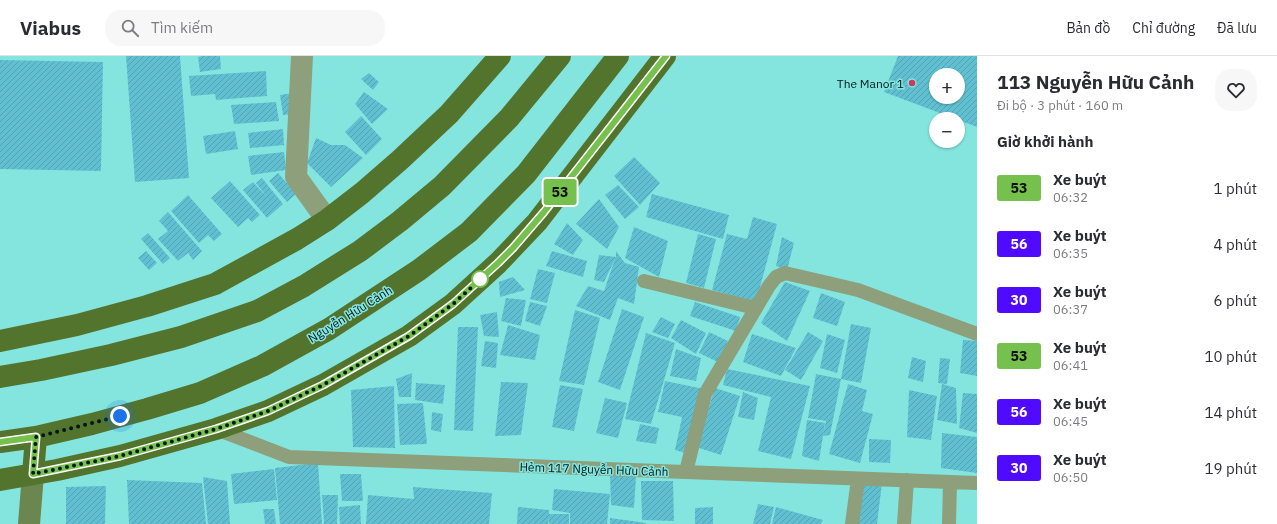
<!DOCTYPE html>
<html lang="vi">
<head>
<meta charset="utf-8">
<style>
  body { margin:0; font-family:"IBM Plex Sans",sans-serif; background:#f7f7f7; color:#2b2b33; height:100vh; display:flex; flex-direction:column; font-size:15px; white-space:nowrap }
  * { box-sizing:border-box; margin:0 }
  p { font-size:13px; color:#7c7c81 }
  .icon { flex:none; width:22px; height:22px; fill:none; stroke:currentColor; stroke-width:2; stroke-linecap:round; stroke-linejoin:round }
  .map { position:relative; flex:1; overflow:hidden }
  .panel { display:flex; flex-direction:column; background:#fff; width:300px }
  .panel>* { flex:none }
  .badge { padding:0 8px; border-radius:3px; font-size:14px; line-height:26px }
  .controls { position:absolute; left:929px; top:12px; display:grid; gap:8px }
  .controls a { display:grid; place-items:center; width:36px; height:36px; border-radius:50%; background:#fff; box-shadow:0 1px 3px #0004; font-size:20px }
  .you { position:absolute; width:20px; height:20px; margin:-10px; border:3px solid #fff; border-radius:50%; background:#1a73e8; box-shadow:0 0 0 6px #1a73e833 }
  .map>.badge { position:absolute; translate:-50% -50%; box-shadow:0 0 0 2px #fff }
  h2 { padding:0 20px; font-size:15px; line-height:36px }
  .round { display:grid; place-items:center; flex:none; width:42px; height:42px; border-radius:16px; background:#f7f7f7 }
  .summary { display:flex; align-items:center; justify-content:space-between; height:68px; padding:0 20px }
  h1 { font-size:19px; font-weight:700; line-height:30px }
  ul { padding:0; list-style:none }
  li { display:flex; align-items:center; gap:12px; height:56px; padding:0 20px }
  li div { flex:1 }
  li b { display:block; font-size:15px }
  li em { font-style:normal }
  li .badge { min-width:44px; font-weight:700; text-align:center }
  header { display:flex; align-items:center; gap:24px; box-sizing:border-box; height:56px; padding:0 20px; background:#fff; border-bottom:1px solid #e1e1e2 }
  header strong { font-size:19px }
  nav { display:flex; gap:22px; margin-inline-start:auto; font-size:14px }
  .search { width:280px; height:36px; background:#f7f7f7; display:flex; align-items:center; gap:10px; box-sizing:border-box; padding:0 14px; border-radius:16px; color:#7c7c81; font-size:15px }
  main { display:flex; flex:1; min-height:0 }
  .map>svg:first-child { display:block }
  .building { fill:url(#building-hatch); fill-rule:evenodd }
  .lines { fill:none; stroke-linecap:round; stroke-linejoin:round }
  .lane { stroke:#8da07b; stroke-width:14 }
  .street { stroke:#8da07b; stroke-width:22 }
  .secondary { stroke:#6b864f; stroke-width:22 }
  .primary { stroke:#53742c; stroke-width:22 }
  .line-casing { stroke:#fff; stroke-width:9 }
  .line { stroke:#76c04d; stroke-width:6 }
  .walk { stroke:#001918; stroke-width:4; stroke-dasharray:0 7.2 }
  .poi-dot { fill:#ca3b5f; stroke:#84e5df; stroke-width:1.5 }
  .stop-dot { fill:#fff; stroke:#76c04d; stroke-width:2 }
  .labels { text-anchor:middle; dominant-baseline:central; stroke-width:3; stroke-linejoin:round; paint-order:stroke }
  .poi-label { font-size:12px; fill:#001918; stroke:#84e5df; text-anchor:end }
  .street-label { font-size:12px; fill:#001918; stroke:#84e5df }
</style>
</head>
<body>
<header>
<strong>Viabus</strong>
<div class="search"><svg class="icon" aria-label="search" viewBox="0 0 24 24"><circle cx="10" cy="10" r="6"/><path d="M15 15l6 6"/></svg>Tìm kiếm</div>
<nav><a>Bản đồ</a><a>Chỉ đường</a><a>Đã lưu</a></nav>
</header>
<main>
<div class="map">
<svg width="977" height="468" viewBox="0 0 977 468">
  <defs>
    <pattern id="building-hatch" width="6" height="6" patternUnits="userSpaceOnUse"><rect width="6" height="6" fill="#60c0d1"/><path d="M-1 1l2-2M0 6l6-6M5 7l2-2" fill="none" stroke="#52a4b3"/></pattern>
  </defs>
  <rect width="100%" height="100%" fill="#84e5df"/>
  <!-- building -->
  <path class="building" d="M126,0H180L189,122L135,126Z
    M202,0H220L221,13L200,16L198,1Z
    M898,0H977V71L884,36ZM936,19H958V41H936Z
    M0,4L103,6L101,115L0,113Z
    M266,15L267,40L216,44L215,38L191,40L189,20Z
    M369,17L379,26L373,34L361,23Z
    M364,36L388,53L372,68L355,48Z
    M293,37L295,58L283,59L280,39Z
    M276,46L279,65L234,68L231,49Z
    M361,60L382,83L366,99L345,76Z
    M283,73L284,89L250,92L248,77Z
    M235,75L238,93L206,98L203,80Z
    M316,82L331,89H345L363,102L331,131L307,107Z
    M284,96L286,114L251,119L248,100Z
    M634,101L660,127L640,149L614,120Z
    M278,117L296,138L287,146L269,125Z
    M262,122L283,148L267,162L243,134L253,126L267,141L256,127Z
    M230,125L260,159L252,166L248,162L238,171L211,142Z
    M618,129L639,151L625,163L605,139Z
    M652,138L729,159L723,183L646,161Z
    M188,139L222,178L214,185L208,179L199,187L171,155Z
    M599,143L619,171L607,193L576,168Z
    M168,156L202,195L193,204L188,197L178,205L158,183L168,175L159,165Z
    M753,161L777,168L756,246L712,234L727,178L747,183Z
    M567,167L583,184L573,199L554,188Z
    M634,171L668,185L659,221L625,202Z
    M148,177L170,202L163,208L141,183Z
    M698,178L716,183L704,232L686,227Z
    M782,181L794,187L787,214L776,210Z
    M146,195L157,207L149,214L138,202Z
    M552,195L587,205L583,221L546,210Z
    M616,195L625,207L639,211L634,248L618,242L610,264L576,250L588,230L604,235L615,203L604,226L594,224L599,199L616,201Z
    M538,213L555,217L547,247L530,243Z
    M513,221L525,234L500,241L499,226Z
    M785,226L810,235L787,285L761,267Z
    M821,237L845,246L837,270L813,262Z
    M506,242L526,244L521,270L501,265Z
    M530,246L547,250L540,270L525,265Z
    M695,246L740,261L736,275L690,260Z
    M622,253L644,261L620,334L598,326Z
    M575,254L600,262L584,329L559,325Z
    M497,256L499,281L484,280L480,259Z
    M661,261L675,268L668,282L652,276Z
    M681,264L706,277L696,298L671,282Z
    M851,268L871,272L861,327L841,323Z
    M508,269L540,279L535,304L500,299Z
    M458,271H478L473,375L454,374Z
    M709,276L728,285L718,306L699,297Z
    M808,276L823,285L801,324L785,314Z
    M646,277L675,287L651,368L625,363Z
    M752,278L796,292L781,320L743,306Z
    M827,278L845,284L837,317L820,312Z
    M963,284L977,285V320L960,317Z
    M485,285L498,287L496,312L481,310Z
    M676,293L701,302L696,325L670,320Z
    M912,301L926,305L923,326L908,322Z
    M940,302L950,303L947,328L938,327Z
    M727,313L810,330L791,403L758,395L771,341L723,329Z
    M412,317L411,341H399L396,323Z
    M816,318L841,323L830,379L823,380L826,365L808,362Z
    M665,325L704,333L689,398L675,394L682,361L658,356Z
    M501,326L528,327L521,379L495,380Z
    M416,327L445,329L443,348L415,344Z
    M848,328L867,334L862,355L873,358L860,407L829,398Z
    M942,328L956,332L957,368L937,364Z
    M560,329L583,333L574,375L552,371Z
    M394,330L395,392L353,391L351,334Z
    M715,332L740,340L721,399L696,391Z
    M909,334L937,340L931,384L907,381Z
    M743,336L758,342L754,364L738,361Z
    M963,337L977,338V377L959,372Z
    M605,342L627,347L618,382L596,377Z
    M423,347L427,388L400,389L397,348Z
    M432,356L443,358L441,376L431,374Z
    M807,364L825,367L819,405L802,400Z
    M640,368L659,372L656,388L636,385Z
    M942,377L977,381V417L941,412Z
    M869,383L891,384L890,407L869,406Z
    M318,407L322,468H280L275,412Z
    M274,413L277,444L234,448L231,418Z
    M340,418H361L363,445H342Z
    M610,418L636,421L634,452L611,449Z
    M203,421L227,425L230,468H208Z
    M862,423L882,427L877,468H856Z
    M127,424L202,427L206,468H129Z
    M641,425H673L674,465L642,464Z
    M106,430L105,468H66V431Z
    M413,431L492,437L489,468H366L368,439L414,443Z
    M554,433L610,438L607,468H570V457L552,454Z
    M322,439H338L337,468H324Z
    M758,448L774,451L770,468H753Z
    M360,449L361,468H340L339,451Z
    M518,451L549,454V458H569V468H549V462L548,468H517Z
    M713,451V468H695V452Z
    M776,451L823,464L821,468H772Z
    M263,453H274L276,468H265Z
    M610,462L646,467V468H610Z"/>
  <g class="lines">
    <!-- lane -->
    <path class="lane" d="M644,225L755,252
      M216,373L289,401L977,427
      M686,416L705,338L769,230L776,221L785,217L858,234L977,278
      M852,468L858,423
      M904,468L907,424
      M949,468L950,426"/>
    <!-- street -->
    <path class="street" d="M302,0L296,121L327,164"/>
    <!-- secondary -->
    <path class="secondary" d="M29,468L33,418"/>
    <!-- primary -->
    <path class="primary" d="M0,285L77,269L147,250L215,228L297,183L327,164L362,137L400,104L449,58L500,0
      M0,321L41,314L111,299L181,281L257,255L304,230L360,195L400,165L442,130L509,62L560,0
      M0,386L36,381L92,368L147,353L200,337L262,310L329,273L419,214L469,176L526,118L618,0
      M33,418L36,381
      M0,424L57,414L120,400L216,373L268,355L323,329L409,280L453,248L498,207L537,166L665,0"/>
  </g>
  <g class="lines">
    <!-- line casing -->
    <g class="line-casing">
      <path id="line" d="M0,386L36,381L33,418L120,400L216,373L268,355L323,329L409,280L453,248L498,207L513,192L544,156L666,0"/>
    </g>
    <!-- line -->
    <use href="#line" class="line"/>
    <!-- walk -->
    <path class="walk" d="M120,360L36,381L33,418L120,400L216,373L268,355L323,329L409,280L453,248L482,222L480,223"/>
  </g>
  <!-- markers -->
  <circle class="poi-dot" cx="912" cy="27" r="4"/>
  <circle class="stop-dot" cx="480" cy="223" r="8"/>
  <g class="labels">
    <!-- poi labels -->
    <g class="poi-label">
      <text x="904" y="27">The Manor 1</text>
    </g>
    <!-- street labels -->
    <g class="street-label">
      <text transform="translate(350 258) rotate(-32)">Nguyễn Hữu Cảnh</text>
      <text transform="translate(594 413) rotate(2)">Hẻm 117 Nguyễn Hữu Cảnh</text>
    </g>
  </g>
</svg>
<div class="controls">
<a>+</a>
<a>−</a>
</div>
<div class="you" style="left:120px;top:360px"></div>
<b class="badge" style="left:560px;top:136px;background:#76c04d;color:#111">53</b>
</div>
<section class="panel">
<div class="summary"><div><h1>113 Nguyễn Hữu Cảnh</h1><p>Đi bộ · 3 phút · 160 m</p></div><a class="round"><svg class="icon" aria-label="heart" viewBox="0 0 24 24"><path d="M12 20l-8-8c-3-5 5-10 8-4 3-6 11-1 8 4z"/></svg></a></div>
<h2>Giờ khởi hành</h2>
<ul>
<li><span class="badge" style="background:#76c04d;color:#111">53</span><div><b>Xe buýt</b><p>06:32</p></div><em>1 phút</em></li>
<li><span class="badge" style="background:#4f0aff;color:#fff">56</span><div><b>Xe buýt</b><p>06:35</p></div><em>4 phút</em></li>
<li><span class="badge" style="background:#4f0aff;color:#fff">30</span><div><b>Xe buýt</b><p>06:37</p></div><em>6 phút</em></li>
<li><span class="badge" style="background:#76c04d;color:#111">53</span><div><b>Xe buýt</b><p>06:41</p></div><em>10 phút</em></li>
<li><span class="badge" style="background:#4f0aff;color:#fff">56</span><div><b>Xe buýt</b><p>06:45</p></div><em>14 phút</em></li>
<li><span class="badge" style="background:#4f0aff;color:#fff">30</span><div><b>Xe buýt</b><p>06:50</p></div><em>19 phút</em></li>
</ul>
</section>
</main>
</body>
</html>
